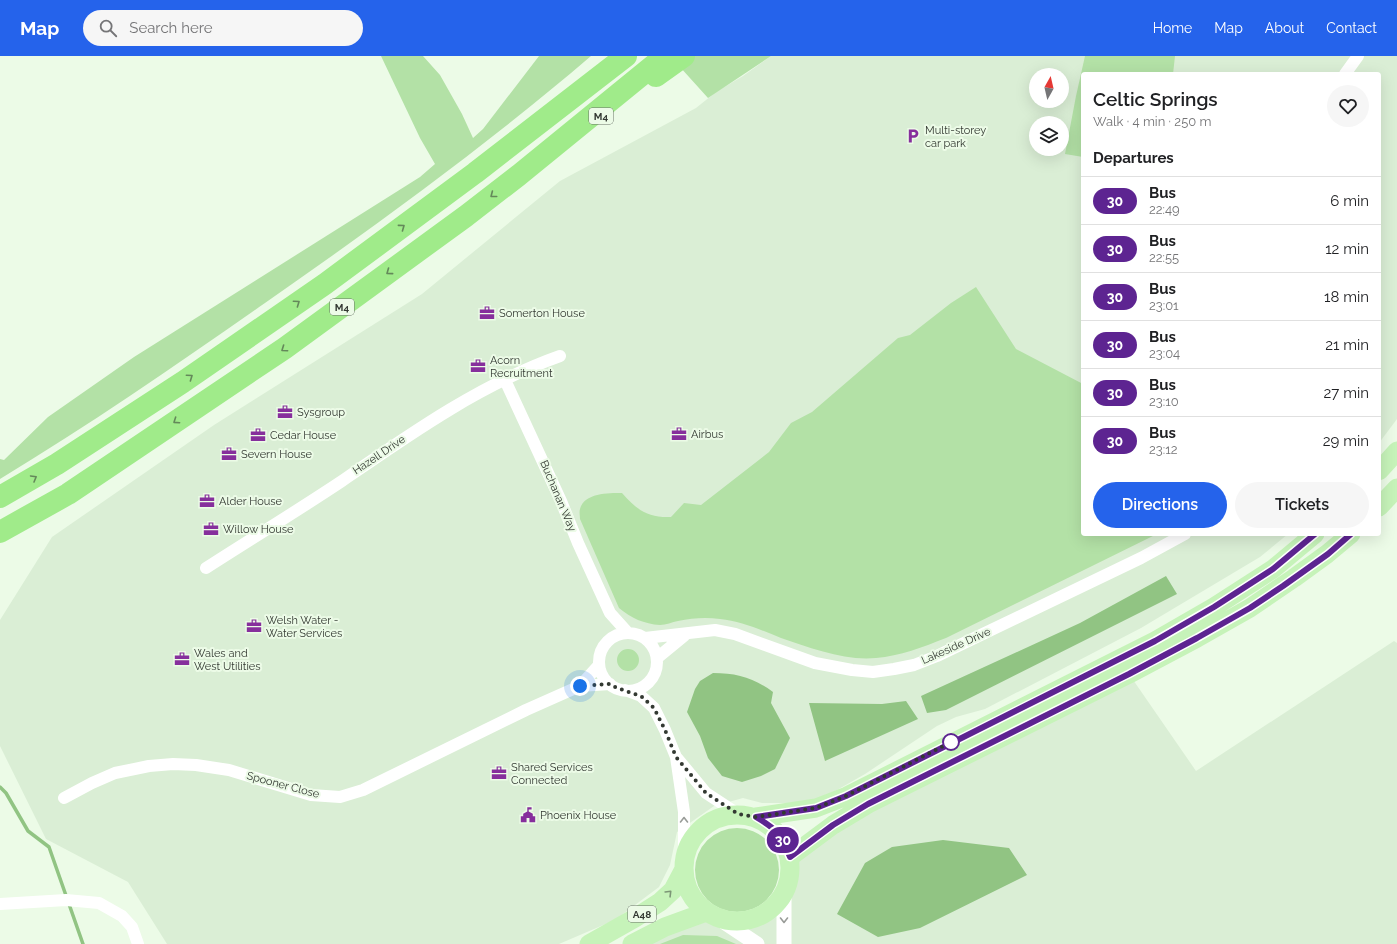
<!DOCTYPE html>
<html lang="en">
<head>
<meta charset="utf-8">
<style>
  body { margin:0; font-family:Raleway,sans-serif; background:#f6f6f6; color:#202124; height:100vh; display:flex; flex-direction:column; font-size:15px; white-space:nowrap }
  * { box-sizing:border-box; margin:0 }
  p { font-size:13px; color:#757577 }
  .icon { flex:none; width:22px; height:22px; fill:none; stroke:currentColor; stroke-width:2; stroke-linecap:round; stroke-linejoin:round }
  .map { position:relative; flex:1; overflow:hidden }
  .side { position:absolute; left:1081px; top:16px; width:300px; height:464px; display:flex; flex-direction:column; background:#fff; border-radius:4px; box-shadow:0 4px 16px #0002 }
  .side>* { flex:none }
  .badge { padding:0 8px; border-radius:13px; font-size:14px; line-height:26px }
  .needle { width:26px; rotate:8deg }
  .controls { position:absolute; left:1029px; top:12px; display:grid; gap:8px }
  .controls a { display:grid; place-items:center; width:40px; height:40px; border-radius:50%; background:#fff; box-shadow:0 4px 16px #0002; font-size:20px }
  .you { position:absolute; width:20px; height:20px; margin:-10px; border:3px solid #fff; border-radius:50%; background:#1a73e8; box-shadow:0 0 0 6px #1a73e833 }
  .map>.badge { position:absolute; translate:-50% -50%; box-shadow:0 0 0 2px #fff }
  h2 { padding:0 12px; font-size:15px; line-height:36px }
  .round { display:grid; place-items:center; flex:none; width:42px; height:42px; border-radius:21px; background:#f6f6f6 }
  .summary { display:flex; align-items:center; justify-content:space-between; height:68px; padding:0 12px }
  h1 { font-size:19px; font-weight:600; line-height:30px }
  .button { display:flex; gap:8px; margin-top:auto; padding:8px 12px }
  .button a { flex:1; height:46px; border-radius:24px; background:#2563eb; color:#fff; font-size:16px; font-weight:600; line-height:46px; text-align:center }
  .button a+a { background:#f6f6f6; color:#202124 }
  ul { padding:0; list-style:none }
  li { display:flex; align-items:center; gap:12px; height:48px; padding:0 12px; border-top:1px solid #e0e0e0 }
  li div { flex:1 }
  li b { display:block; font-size:15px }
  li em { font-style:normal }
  li .badge { min-width:44px; font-weight:700; text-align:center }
  header { display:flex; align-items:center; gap:24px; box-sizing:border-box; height:56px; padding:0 20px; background:#2563eb; color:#fff }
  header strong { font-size:19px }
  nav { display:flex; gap:22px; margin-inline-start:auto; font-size:14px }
  .search { width:280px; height:36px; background:#f6f6f6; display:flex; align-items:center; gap:10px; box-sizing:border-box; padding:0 14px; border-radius:22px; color:#757577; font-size:15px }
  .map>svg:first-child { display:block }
  .built { fill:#daeed5; fill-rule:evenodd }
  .green { fill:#b3e1a6 }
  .water { fill:#91c483 }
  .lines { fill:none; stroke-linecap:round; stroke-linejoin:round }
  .stream { stroke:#91c483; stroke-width:3.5 }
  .minor { stroke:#fff; stroke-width:12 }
  .tertiary { stroke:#fff; stroke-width:15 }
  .primary { stroke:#c6f3b9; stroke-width:19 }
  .motorway { stroke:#a0eb8a; stroke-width:22 }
  .oneway { stroke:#64895a }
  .oneway2 { stroke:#999c98 }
  .oneway3 { stroke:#7c9676 }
  .line-casing { stroke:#fff; stroke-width:9 }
  .line { stroke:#5d2491; stroke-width:6 }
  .walk { stroke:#333932; stroke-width:4; stroke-dasharray:0 7.2 }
  .stop-dot { fill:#fff; stroke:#5d2491; stroke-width:2 }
  .labels { text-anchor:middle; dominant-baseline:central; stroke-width:4; stroke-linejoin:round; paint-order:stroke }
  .shield { fill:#ecfbe7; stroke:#6a7368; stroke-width:1 }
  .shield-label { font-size:10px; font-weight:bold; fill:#333932 }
  .poi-label { font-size:11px; fill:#333932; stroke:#ecfbe7; text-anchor:start }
  .street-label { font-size:11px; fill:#333932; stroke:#ecfbe7 }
</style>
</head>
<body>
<header>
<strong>Map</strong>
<div class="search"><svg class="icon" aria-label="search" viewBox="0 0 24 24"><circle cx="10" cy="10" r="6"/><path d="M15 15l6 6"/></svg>Search here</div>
<nav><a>Home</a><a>Map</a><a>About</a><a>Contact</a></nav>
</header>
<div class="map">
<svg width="1397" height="888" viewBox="0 0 1397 888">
  <rect width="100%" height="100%" fill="#ecfbe7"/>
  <!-- built -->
  <path class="built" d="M771,0H1397V363L1379,387V18H1083V478H1288L1260,501L1141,572L985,653L956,661L937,670L865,718L837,734L813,744L789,747H762L743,742L714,750L677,776L670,809L659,831L615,864L559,888H167L128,826L46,783L0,690V564L52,481L214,369L422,238L560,125L696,52L716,36L743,20ZM1036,19H1062V45H1036ZM1036,67H1062V93H1036Z
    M1394,585L1397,587V888H632L706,856L731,865H746L766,858L784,839L791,818L790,801L833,769L1129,618L1196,715Z"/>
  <!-- green -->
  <path class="green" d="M381,0H423L440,19L462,58L473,82L483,73L539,0H591C487,89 377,169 265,247C178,308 91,368 0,423V403L4,404L48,361L134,301L420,121L435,108L420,82Z
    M695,0H771L708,42L680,11Z
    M1085,0H1175L1173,18H1083V101L1065,98L1076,40Z
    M976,231L1016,293L1083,328V478H1157L946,582C923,591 900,600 876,602C844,605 811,592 781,582C761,574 741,565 720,563C706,561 692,562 678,565C672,566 666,569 660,569C644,568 631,562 619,552L580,463C580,460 579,456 580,453C584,437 608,437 622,437C637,454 648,462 671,461L684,447L701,449L769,396L791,367L812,356L898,282L910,279L951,247Z
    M617 604a11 11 0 1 1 22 0a11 11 0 1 1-22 0Z
    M695 814a42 42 0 1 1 84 0a42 42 0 1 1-84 0Z
    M683,879L717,880L736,888H660Z"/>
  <!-- water -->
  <path class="water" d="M1166,520L1177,538L946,654L927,657L921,640L1080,567Z
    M713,617C737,617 754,622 773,636L771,647L790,682L775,713L761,720L742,726L722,720L708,702L700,680L687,656L695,633L700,625Z
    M906,645L918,663L825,705L809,647L882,648Z
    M943,784L1009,792L1027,819L920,872L878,881L837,858L865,807L892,791Z"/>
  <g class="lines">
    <!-- stream -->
    <path class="stream" d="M0,731L6,737L28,775L49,791L83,888"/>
    <!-- minor -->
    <path class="minor" d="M1345,18L1358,0
      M505,324L561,445L578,487L610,557L628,577
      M206,512C251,483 297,455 342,425C410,378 481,328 560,300
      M599 606a29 29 0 1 1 58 0a29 29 0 1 1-58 0Z
      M645,582L715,574L735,578L815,607L852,614L873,616L894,613L914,609L937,600L1141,502L1185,478
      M657,602L685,579
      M580,630L599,609
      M625,634L641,640L654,652L665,674L676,701L684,756V803
      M677,702L706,737L738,758
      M64,742L92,727L115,717L149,710L173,708L196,709L229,714L311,739L340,741L363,734L526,654L580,630L610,628
      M0,848L66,844L99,847L122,860L132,871L138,888"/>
    <!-- tertiary -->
    <path class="tertiary" d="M784,839V888
      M718,862L757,888"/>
    <!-- primary -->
    <path class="primary" d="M1379,415L1397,395
      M1379,451L1397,432
      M684 812a53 53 0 1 1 106 0a53 53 0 1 1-106 0Z
      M756,761L816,752L847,740L1155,585L1214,551L1273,513L1315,478
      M790,801L833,769L868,748L1129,618L1197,582L1250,552L1294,522L1327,498L1351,478
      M589,888L635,862L660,846L673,834L683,815
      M632,888L665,871L706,856"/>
    <!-- motorway -->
    <path class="motorway" d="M656,20L684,0
      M0,441L57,408L183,326L325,228L475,117L626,0
      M0,476L68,438L285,292L466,160L519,119L665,0"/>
  </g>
  <!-- one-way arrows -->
  <defs><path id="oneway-chevron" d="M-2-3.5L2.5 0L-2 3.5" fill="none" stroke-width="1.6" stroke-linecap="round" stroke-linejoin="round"/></defs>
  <g class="oneway">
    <use href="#oneway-chevron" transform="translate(493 139) rotate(142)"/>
    <use href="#oneway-chevron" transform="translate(402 171) rotate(-36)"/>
    <use href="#oneway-chevron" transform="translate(389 216) rotate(144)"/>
    <use href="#oneway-chevron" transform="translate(297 247) rotate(-35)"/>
    <use href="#oneway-chevron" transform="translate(284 293) rotate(145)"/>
    <use href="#oneway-chevron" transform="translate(190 321) rotate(-35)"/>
    <use href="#oneway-chevron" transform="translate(176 365) rotate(146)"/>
    <use href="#oneway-chevron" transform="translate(34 422) rotate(-30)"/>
  </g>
  <g class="oneway2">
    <use href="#oneway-chevron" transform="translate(684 764) rotate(-90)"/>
    <use href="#oneway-chevron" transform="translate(784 864) rotate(90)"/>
  </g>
  <use class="oneway3" href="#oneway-chevron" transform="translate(669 837) rotate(-45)"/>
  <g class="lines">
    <!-- line casing -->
    <g class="line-casing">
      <path id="line" d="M1315,478L1273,513L1214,551L1155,585L846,740L816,752L756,761C778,774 781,778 790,801L833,769L868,748L1129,618L1197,582L1250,552L1283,530L1328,498L1351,478"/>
    </g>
    <!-- line -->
    <use href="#line" class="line"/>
    <!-- walk -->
    <path class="walk" d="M580,630L610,628L617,632L641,640L654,652L665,674L676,701L706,737L738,758L756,761L816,752L846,740L957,683L951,686"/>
  </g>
  <!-- icons -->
  <defs>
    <g id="parking-bare" transform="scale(1.2)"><path d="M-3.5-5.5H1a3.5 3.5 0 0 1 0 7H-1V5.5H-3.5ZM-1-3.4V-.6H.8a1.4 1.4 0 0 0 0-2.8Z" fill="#862f9c" stroke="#ecfbe7" stroke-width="2.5" paint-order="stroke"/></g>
    <g id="office-bare" transform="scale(1.2)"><path d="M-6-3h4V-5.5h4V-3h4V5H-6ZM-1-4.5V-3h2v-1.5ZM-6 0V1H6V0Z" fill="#862f9c" stroke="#ecfbe7" stroke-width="2.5" paint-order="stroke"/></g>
    <g id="civic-bare" transform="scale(1.2)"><path d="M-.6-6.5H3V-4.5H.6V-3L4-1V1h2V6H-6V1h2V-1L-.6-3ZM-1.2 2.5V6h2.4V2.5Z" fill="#862f9c" stroke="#ecfbe7" stroke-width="2.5" paint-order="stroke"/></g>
  </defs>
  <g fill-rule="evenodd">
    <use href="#parking-bare" x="913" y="80"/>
    <use href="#office-bare" x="487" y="257"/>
    <use href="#office-bare" x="478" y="310"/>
    <use href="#office-bare" x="285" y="356"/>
    <use href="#office-bare" x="679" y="378"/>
    <use href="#office-bare" x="258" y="379"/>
    <use href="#office-bare" x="229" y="398"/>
    <use href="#office-bare" x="207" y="445"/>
    <use href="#office-bare" x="211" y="473"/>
    <use href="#office-bare" x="254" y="570"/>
    <use href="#office-bare" x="182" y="603"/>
    <use href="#office-bare" x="499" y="717"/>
    <use href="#civic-bare" x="528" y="759"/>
  </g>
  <!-- markers -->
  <circle class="stop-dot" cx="951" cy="686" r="8"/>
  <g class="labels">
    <!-- shield labels -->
    <g class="shield">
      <rect x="589" y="52" width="24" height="16" rx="3"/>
      <rect x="330" y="243" width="24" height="16" rx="3"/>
      <rect x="628" y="850" width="28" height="16" rx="3"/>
    </g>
    <g class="shield-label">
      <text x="601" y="60">M4</text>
      <text x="342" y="251">M4</text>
      <text x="642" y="858">A48</text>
    </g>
    <!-- poi labels -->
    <g class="poi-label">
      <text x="925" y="74">Multi-storey<tspan x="925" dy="13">car park</tspan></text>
      <text x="499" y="257">Somerton House</text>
      <text x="490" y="304">Acorn<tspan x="490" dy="13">Recruitment</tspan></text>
      <text x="297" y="356">Sysgroup</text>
      <text x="691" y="378">Airbus</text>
      <text x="270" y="379">Cedar House</text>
      <text x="241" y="398">Severn House</text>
      <text x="219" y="445">Alder House</text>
      <text x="223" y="473">Willow House</text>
      <text x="266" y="564">Welsh Water -<tspan x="266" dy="13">Water Services</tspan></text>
      <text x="194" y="597">Wales and<tspan x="194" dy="13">West Utilities</tspan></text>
      <text x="511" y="711">Shared Services<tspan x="511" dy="13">Connected</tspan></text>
      <text x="540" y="759">Phoenix House</text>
    </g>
    <!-- street labels -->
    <g class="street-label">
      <text transform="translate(379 399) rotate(-34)">Hazell Drive</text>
      <text transform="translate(558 440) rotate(67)">Buchanan Way</text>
      <text transform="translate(956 590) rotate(-24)">Lakeside Drive</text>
      <text transform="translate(283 729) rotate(15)">Spooner Close</text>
    </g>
  </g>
</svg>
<div class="controls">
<a><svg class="needle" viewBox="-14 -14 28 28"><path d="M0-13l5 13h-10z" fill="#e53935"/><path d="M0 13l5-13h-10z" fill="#757577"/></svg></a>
<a><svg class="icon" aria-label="layers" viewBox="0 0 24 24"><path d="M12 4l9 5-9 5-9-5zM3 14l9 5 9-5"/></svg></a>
</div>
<div class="you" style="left:580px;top:630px"></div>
<b class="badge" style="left:783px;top:784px;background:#5d2491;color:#fff">30</b>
<section class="side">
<div class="summary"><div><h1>Celtic Springs</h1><p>Walk · 4 min · 250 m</p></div><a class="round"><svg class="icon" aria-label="heart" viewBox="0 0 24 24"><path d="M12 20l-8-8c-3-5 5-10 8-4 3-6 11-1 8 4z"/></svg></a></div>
<h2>Departures</h2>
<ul>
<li><span class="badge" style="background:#5d2491;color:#fff">30</span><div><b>Bus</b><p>22:49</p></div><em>6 min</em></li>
<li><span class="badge" style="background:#5d2491;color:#fff">30</span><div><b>Bus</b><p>22:55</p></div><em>12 min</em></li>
<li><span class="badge" style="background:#5d2491;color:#fff">30</span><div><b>Bus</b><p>23:01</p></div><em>18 min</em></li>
<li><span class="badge" style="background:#5d2491;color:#fff">30</span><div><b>Bus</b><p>23:04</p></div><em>21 min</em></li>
<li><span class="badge" style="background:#5d2491;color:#fff">30</span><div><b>Bus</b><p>23:10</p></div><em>27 min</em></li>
<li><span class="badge" style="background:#5d2491;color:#fff">30</span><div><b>Bus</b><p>23:12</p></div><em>29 min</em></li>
</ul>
<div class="button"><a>Directions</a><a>Tickets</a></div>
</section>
</div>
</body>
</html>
